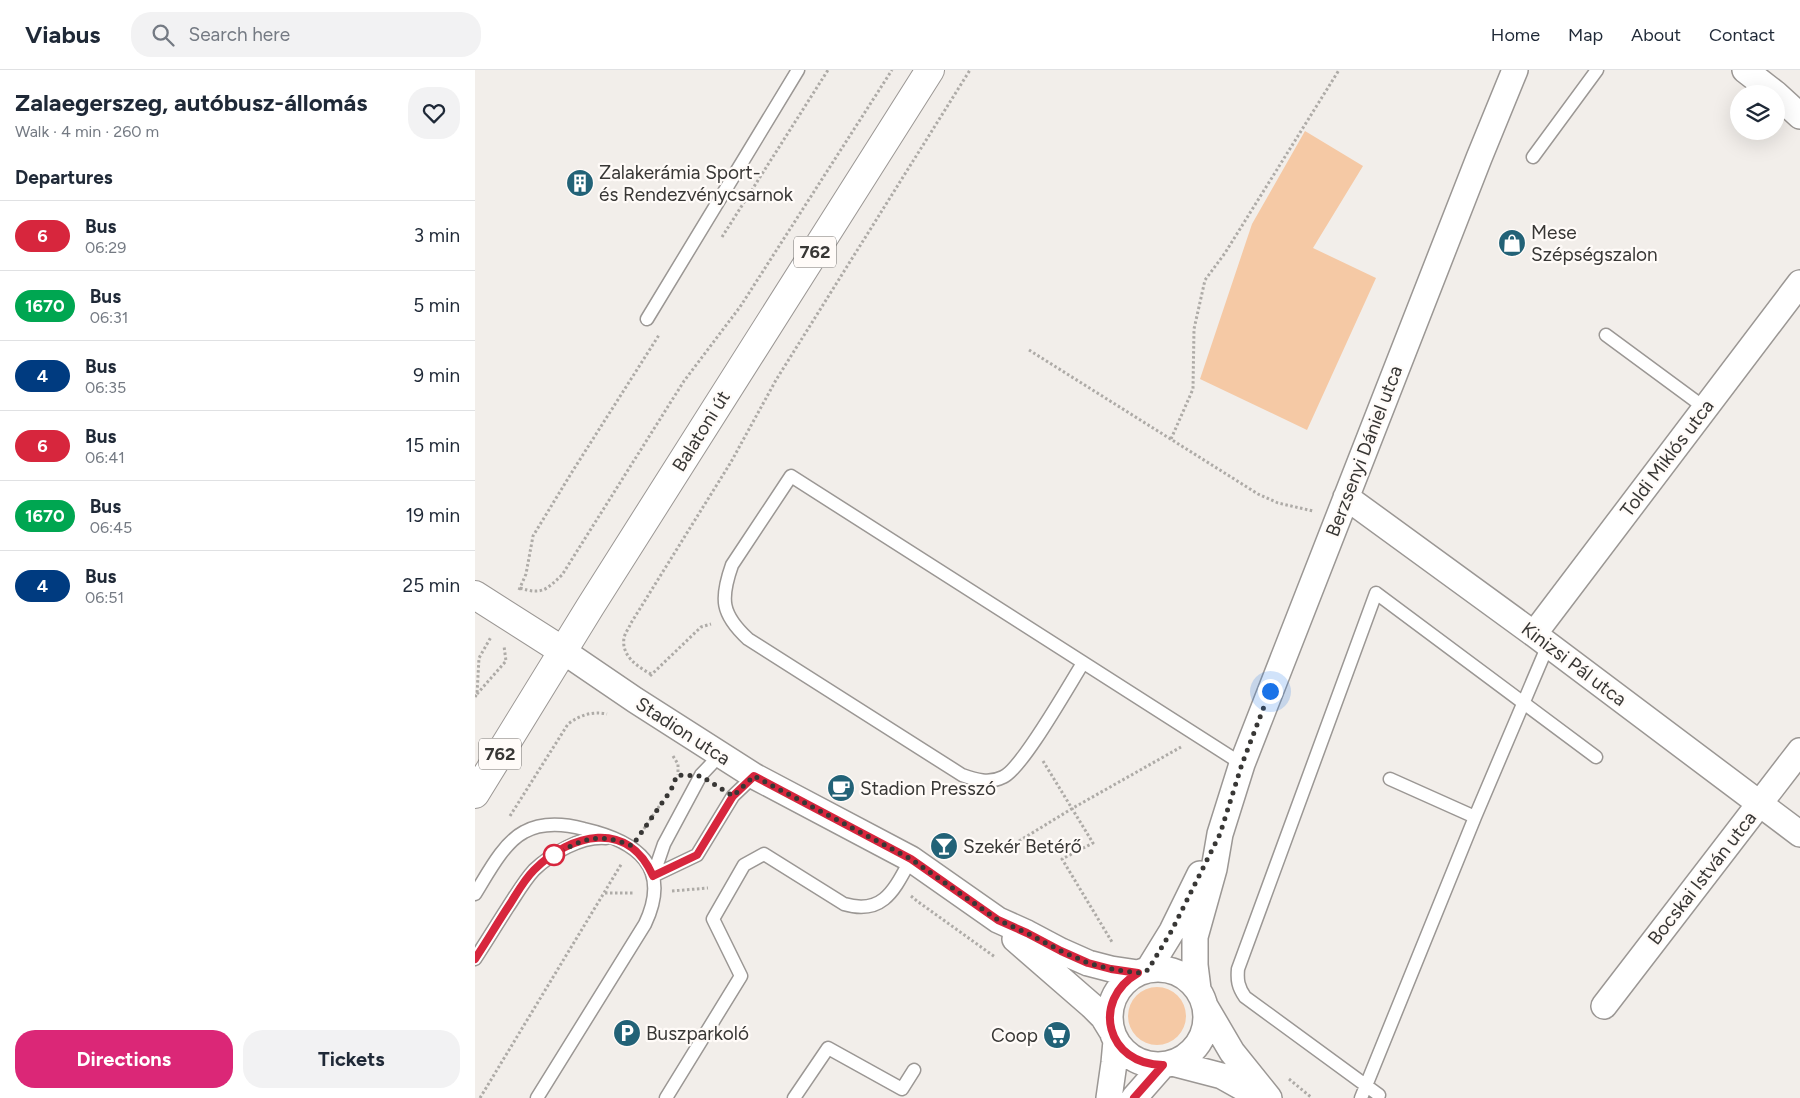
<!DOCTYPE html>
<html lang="en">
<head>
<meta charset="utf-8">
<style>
  body { margin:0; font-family:Figtree,sans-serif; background:#f2f2f3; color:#1f2937; height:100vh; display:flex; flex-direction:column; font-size:19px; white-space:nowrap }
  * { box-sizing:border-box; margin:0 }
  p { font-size:16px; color:#747a83 }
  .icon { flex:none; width:28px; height:28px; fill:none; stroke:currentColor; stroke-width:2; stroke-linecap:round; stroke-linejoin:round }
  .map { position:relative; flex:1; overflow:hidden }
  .side { display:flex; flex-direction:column; background:#fff; width:475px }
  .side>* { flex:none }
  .badge { padding:0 10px; border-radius:16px; font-size:18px; line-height:32px }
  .buttons { position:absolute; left:1255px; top:15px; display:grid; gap:10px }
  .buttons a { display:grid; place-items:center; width:55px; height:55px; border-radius:50%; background:#fff; box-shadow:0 5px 20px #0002; font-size:25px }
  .you { position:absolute; width:25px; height:25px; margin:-12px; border:4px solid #fff; border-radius:50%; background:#1a73e8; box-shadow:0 0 0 8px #1a73e833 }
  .map>.badge { position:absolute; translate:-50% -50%; box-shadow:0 0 0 2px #fff }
  h2 { padding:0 15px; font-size:19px; line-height:45px }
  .round { display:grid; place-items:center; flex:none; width:52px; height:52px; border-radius:20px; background:#f2f2f3 }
  .overview { display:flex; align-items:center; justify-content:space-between; height:85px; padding:0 15px }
  h1 { font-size:24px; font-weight:700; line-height:38px }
  .primary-button { display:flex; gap:10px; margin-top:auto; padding:10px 15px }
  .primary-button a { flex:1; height:58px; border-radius:20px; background:#db2777; color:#fff; font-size:20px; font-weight:700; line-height:58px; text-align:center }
  .primary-button a+a { background:#f2f2f3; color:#1f2937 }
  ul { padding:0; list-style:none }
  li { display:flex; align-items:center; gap:15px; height:70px; padding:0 15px; border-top:1px solid #e0e1e3 }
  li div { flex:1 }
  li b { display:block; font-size:19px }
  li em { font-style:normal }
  li .badge { min-width:55px; font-weight:700; text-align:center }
  header { display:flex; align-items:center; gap:30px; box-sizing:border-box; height:70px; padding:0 25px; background:#fff; border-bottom:1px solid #e0e1e3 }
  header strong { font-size:24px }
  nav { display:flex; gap:28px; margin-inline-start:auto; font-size:18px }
  .search { width:350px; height:45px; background:#f2f2f3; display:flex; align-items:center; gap:12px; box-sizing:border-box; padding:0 18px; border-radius:20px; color:#747a83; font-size:19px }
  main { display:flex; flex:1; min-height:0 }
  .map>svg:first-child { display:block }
  .green { fill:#f5c9a5 }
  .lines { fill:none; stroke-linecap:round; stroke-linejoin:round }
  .lane-casing { stroke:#9b9794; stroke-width:15 }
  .street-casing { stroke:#9b9794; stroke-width:28 }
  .secondary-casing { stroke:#9b9794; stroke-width:30 }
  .primary-casing { stroke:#9b9794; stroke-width:30 }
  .path { stroke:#aeaba7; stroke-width:3; stroke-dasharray:2.5 2.5; stroke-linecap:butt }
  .lane { stroke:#fff; stroke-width:12 }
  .street { stroke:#fff; stroke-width:25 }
  .secondary { stroke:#fff; stroke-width:28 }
  .primary { stroke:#fff; stroke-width:28 }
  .line-casing { stroke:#fff; stroke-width:11 }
  .line { stroke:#d7263d; stroke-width:8 }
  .walk { stroke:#383735; stroke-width:5; stroke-dasharray:0 9 }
  .stop-dot { fill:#fff; stroke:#d7263d; stroke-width:2.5 }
  .labels { text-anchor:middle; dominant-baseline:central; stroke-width:4.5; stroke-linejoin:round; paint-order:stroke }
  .shield { fill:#fffbf8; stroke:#747270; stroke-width:1 }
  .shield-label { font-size:18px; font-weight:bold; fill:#383735 }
  .poi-label { font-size:19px; fill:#383735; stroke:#fffbf8; text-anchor:start }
  .street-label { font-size:19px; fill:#383735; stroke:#fffbf8 }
</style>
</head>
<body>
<header>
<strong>Viabus</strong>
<div class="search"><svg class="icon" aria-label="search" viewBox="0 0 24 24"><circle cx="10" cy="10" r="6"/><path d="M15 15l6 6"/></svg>Search here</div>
<nav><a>Home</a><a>Map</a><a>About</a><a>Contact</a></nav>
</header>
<main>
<section class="side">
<div class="overview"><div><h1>Zalaegerszeg, autóbusz-állomás</h1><p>Walk · 4 min · 260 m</p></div><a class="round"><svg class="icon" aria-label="heart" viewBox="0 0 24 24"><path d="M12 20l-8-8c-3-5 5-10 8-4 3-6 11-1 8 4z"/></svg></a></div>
<h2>Departures</h2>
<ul>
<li><span class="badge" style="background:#d7263d;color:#fff">6</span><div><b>Bus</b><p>06:29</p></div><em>3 min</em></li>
<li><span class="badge" style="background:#00a651;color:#fff">1670</span><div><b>Bus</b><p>06:31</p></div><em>5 min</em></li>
<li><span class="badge" style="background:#003b80;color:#fff">4</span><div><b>Bus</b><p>06:35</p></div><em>9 min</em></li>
<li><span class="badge" style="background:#d7263d;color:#fff">6</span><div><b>Bus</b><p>06:41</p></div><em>15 min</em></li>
<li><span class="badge" style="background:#00a651;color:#fff">1670</span><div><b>Bus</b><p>06:45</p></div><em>19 min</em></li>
<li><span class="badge" style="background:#003b80;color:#fff">4</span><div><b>Bus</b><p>06:51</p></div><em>25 min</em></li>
</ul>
<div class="primary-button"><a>Directions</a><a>Tickets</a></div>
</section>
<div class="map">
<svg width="1325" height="1028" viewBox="0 0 1325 1028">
  <rect width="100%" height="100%" fill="#f2eeea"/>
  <!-- green -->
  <path class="green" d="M830,61L888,96L838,178L901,208L832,360L725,309L777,154Z
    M653 946a29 29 0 1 1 58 0a29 29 0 1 1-58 0Z"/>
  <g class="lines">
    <!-- lane casing -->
    <g class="lane-casing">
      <path id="lane" d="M1058,87L1122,0
        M172,249L323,0
        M1131,265L1230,338
        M608,593C594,615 547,699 528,707C514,714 501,710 487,705L273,569C246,544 245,529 257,495L316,406L767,694
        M915,709L1000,747
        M178,806L222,785L258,726L279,706
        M178,806L189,774L226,705L245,685
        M0,824C12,805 28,773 49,762C67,752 90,754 109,759C162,771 197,797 170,854L62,1028
        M0,889C11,872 22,854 33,837C41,825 49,811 59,800C77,783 106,766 131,768
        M904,1025L770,927C763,917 762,910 763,899L901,523L1121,687
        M191,1028L266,906L238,849L269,795L289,784L369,834C409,846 420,818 436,789
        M319,1028L353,978L427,1019L439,1000
        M886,1028L1000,747L1073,575"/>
    </g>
    <!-- street casing -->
    <g class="street-casing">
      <path id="street" d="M1270,0L1301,24
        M1301,24L1325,46
        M871,427L1059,564L1325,764
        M1059,564L1325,213
        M88,581L160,630L279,706L436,789L523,850L552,863L586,881L613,893L636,899L663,903
        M540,869L617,936L628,947L636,960
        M635 947a48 48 0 1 1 96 0a48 48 0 1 1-96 0Z
        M673,900L697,861L725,804
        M723,919L720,895V867L739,799L745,764L767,694L1004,88L1040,0
        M730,936L757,982L794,1028
        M1129,936L1325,681
        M697,993L747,1006L786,1028
        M634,1028L639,993L641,971
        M659,1028L688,995"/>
    </g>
    <!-- secondary casing -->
    <g class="secondary-casing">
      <path id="secondary" d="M0,525L88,581"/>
    </g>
    <!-- primary casing -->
    <g class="primary-casing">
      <path id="primary" d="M0,724L115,537L455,0"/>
    </g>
    <!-- path -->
    <path class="path" d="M247,167L353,0
      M554,280L783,424L803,433L838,441
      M696,369L718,319L719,259L730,210L750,183L864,0
      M45,518C67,525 71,520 87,505L209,311L265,237L417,0
      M44,520L51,504L58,466L97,402L184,265
      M176,604C163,597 146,586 149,568C150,563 154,558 156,553L256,392L301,310L495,0
      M175,606L226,557L236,554
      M2,624L31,591L29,576
      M0,627L2,624L4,588L16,567
      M198,686L203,694V705
      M568,691L618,773L587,789L637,872
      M35,746L93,654C105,645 117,641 132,644
      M166,763L185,735
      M544,771L598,738L706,677
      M197,821L233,818
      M130,823H159
      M436,826L442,831L520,887
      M814,1009L837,1028
      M5,1028L147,793"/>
    <!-- lane -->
    <use href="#lane" class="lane"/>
    <!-- street -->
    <use href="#street" class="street"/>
    <!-- secondary -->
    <use href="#secondary" class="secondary"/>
    <!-- primary -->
    <use href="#primary" class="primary"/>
  </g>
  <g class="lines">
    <!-- line casing -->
    <g class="line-casing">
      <path id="line" d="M0,889C12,871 23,852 35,834C42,823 49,810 59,800C96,763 153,749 178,806L222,785L258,726L279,706L436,789L523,850L552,863L586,881L613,893L636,899L663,903C615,931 632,995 688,995L659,1028"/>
    </g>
    <!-- line -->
    <use href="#line" class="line"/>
    <!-- walk -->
    <path class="walk" d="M79,785C110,768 123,762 157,776L196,720L202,705L226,706L258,726L279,706L436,789L523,850L552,863L586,881L613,893L636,899L663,903L673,900L697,860L745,764L767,694L795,621"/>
  </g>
  <!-- icons -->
  <defs>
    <g id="building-disc" transform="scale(1.4375)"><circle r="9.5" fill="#226277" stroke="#fffbf8"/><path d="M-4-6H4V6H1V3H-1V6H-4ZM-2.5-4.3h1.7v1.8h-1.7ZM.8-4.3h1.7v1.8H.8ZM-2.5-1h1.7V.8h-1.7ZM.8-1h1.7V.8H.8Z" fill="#fff"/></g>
    <g id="shop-disc" transform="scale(1.4375)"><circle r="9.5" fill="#226277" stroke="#fffbf8"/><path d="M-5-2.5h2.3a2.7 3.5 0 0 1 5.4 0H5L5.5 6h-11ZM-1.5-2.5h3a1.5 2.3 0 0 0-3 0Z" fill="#fff"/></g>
    <g id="cafe-disc" transform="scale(1.4375)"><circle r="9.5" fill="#226277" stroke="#fffbf8"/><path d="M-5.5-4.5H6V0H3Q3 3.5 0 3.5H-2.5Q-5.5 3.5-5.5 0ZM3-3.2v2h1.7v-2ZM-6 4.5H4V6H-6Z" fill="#fff"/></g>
    <g id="bar-disc" transform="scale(1.4375)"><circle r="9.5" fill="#226277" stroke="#fffbf8"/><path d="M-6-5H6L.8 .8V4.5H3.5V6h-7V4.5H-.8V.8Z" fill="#fff"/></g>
    <g id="parking-disc" transform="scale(1.4375)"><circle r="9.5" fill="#226277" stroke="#fffbf8"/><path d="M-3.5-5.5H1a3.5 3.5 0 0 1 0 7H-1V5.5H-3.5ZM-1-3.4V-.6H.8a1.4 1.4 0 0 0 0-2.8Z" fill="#fff"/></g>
    <g id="supermarket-disc" transform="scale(1.4375)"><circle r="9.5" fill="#226277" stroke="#fffbf8"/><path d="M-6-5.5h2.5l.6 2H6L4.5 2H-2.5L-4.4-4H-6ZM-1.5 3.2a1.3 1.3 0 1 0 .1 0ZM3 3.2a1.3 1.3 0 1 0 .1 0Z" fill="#fff"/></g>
  </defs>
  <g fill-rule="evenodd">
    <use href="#building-disc" x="105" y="113"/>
    <use href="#shop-disc" x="1037" y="173"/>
    <use href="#cafe-disc" x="366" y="718"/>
    <use href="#bar-disc" x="469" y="776"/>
    <use href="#parking-disc" x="152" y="963"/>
    <use href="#supermarket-disc" x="582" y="965"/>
  </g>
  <!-- markers -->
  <circle class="stop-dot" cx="79" cy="785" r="10"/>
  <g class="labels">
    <!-- shield labels -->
    <g class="shield">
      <rect x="319" y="166.5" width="42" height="31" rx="4"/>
      <rect x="4" y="668.5" width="42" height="31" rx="4"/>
    </g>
    <g class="shield-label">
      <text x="340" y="182">762</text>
      <text x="25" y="684">762</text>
    </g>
    <!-- poi labels -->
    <g class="poi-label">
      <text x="124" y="102">Zalakerámia Sport-<tspan x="124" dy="22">és Rendezvénycsarnok</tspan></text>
      <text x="1056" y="162">Mese<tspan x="1056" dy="22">Szépségszalon</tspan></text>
      <text x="385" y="718">Stadion Presszó</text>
      <text x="488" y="776">Szekér Betérő</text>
      <text x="171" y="963">Buszparkoló</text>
      <text x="563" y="965" text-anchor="end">Coop</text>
    </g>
    <!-- street labels -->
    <g class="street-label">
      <text transform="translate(226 361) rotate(-58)">Balatoni út</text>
      <text transform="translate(889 381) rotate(-69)">Berzsenyi Dániel utca</text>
      <text transform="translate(1192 388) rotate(-53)">Toldi Miklós utca</text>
      <text transform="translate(1099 594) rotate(37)">Kinizsi Pál utca</text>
      <text transform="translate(208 661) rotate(33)">Stadion utca</text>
      <text transform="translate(1227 808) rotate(-52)">Bocskai István utca</text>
    </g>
  </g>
</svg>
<div class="buttons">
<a><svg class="icon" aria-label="layers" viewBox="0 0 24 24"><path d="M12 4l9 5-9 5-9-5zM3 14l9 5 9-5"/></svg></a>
</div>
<div class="you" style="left:795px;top:621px"></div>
</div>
</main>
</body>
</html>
